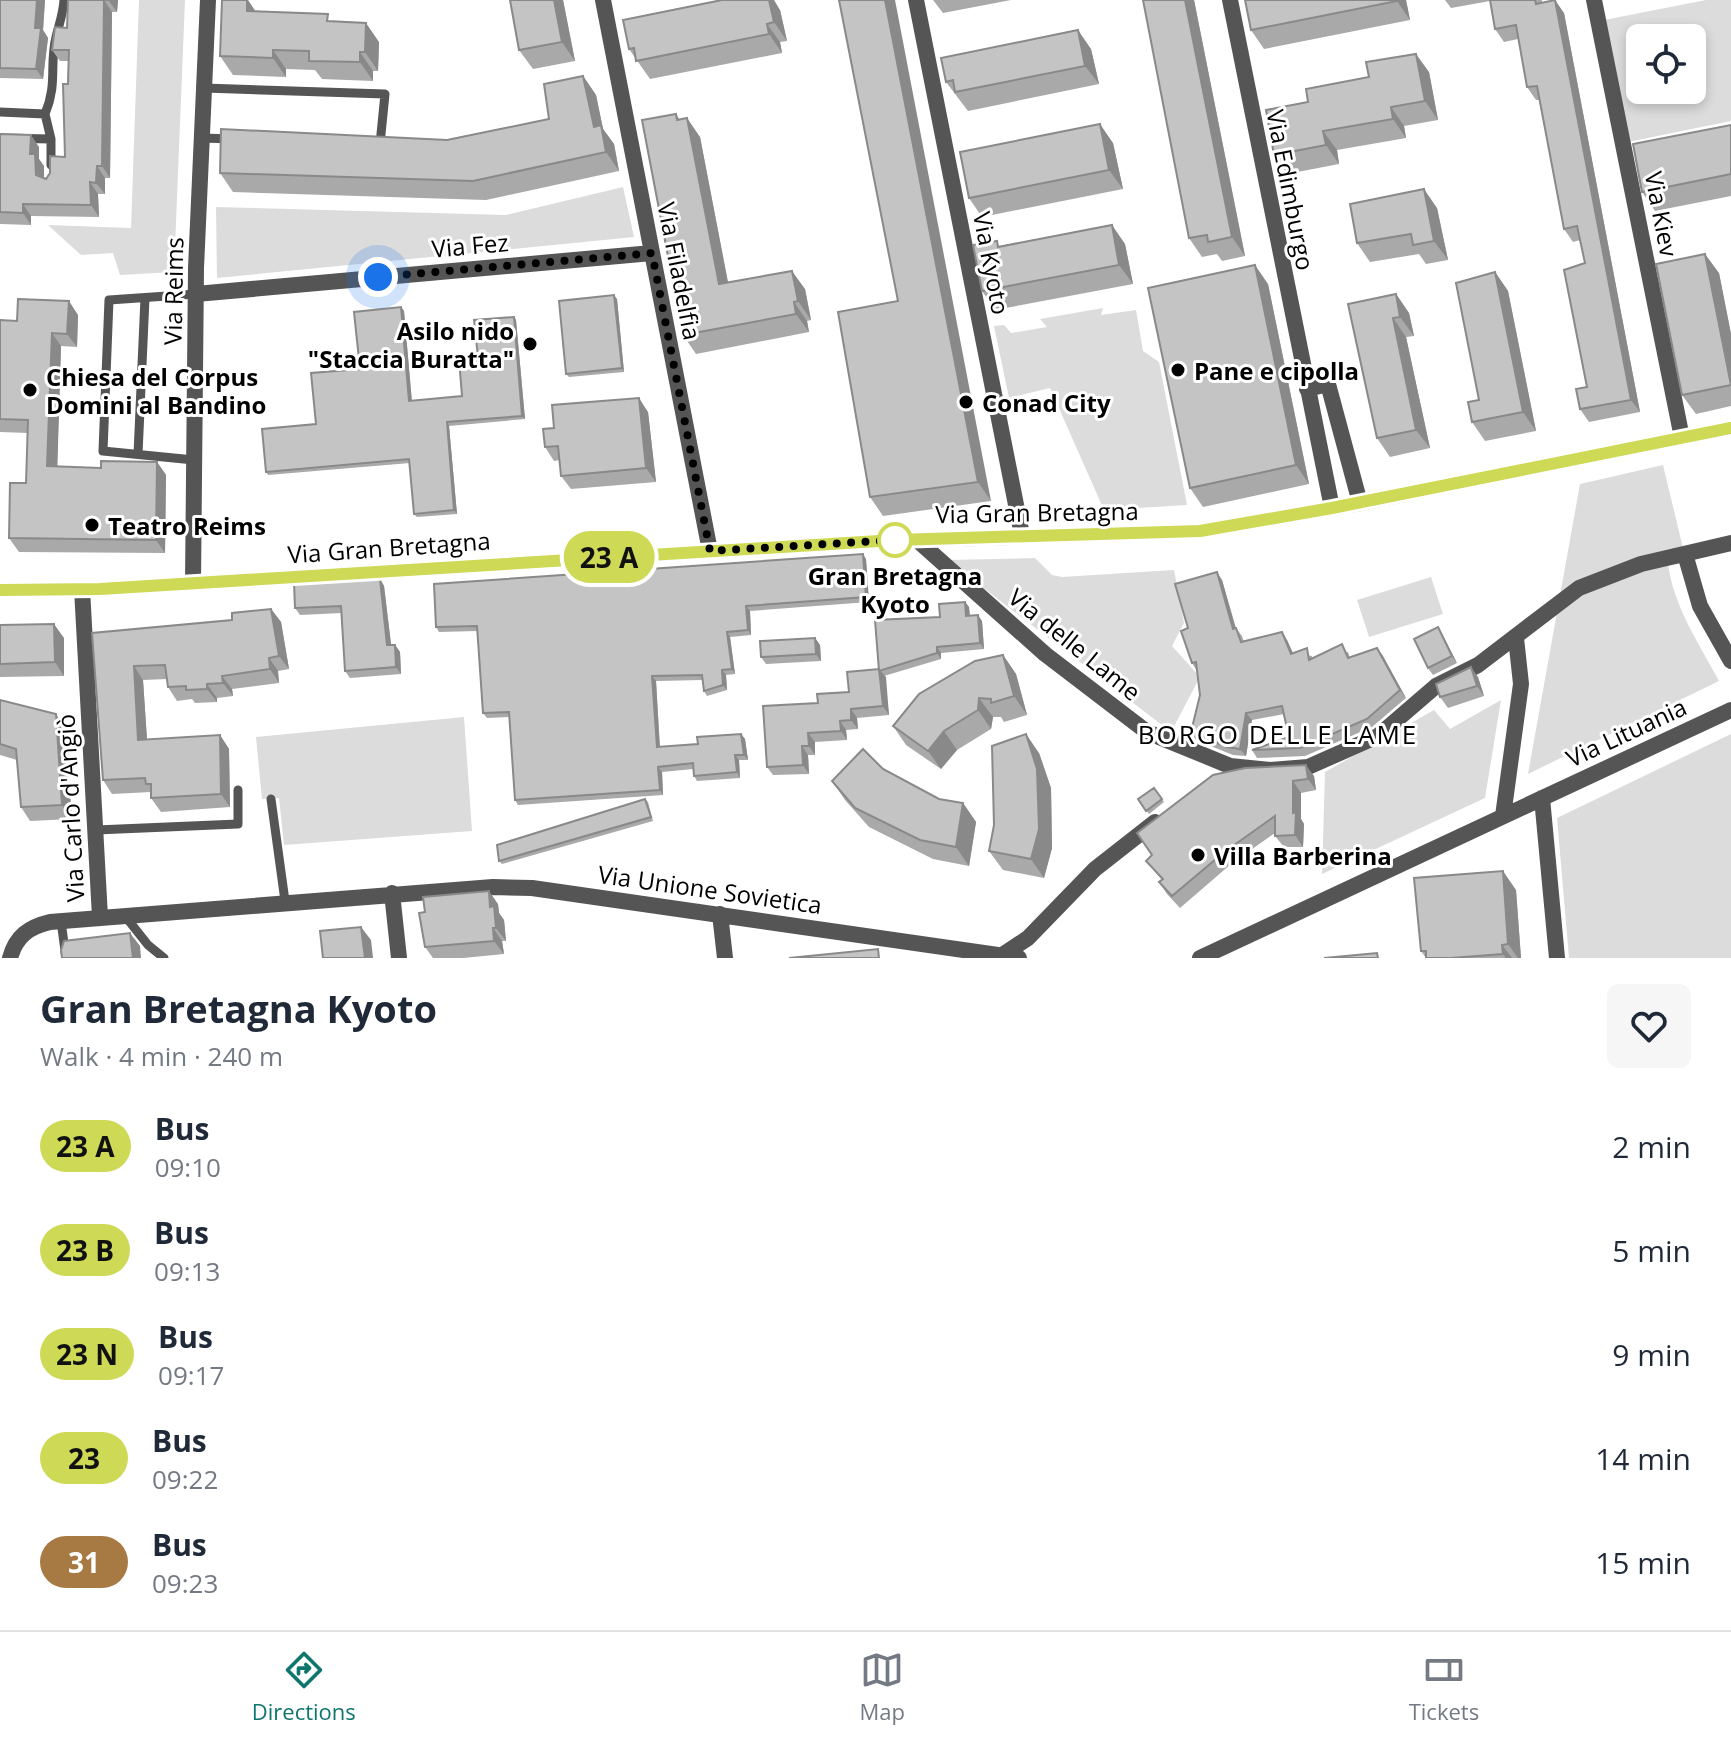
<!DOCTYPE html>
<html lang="en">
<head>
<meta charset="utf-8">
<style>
  body { margin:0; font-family:"Open Sans",sans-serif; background:#f6f6f7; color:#1f2937; height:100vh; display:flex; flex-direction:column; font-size:30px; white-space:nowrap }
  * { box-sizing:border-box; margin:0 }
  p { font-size:26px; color:#747a83 }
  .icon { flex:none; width:44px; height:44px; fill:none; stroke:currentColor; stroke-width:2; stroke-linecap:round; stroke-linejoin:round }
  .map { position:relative; height:958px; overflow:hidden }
  .drawer { display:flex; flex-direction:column; background:#fff; flex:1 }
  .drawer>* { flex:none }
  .badge { padding:0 16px; border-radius:26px; font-size:28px; line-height:52px }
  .controls { position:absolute; left:1626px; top:24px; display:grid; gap:16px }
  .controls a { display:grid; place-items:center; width:80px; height:80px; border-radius:12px; background:#fff; box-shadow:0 4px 12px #0003; font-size:40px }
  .you { position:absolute; width:40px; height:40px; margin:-20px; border:6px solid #fff; border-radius:50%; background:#1a73e8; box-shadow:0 0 0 12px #1a73e833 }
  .map>.badge { position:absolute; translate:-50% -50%; box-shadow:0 0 0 4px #fff }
  .round { display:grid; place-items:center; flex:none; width:84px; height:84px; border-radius:12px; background:#f6f6f7 }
  .headline { display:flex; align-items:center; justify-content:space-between; height:136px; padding:0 40px }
  h1 { font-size:38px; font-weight:700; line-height:60px }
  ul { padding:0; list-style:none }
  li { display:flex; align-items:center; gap:24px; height:104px; padding:0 40px }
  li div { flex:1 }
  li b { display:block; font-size:30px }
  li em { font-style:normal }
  li .badge { min-width:88px; font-weight:700; text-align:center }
  .tabs { display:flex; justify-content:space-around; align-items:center; height:112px; border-top:2px solid #e0e1e3; background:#fff; font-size:22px; color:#747a83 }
  .tabs a { display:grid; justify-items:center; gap:4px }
  .tabs .active { color:#0f766e }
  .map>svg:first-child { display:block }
  .green { fill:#dcdcdc; fill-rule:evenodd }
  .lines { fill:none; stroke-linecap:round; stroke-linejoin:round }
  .service { stroke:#555; stroke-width:9 }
  .minor { stroke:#555; stroke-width:16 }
  .wall { fill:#a9a9a9 }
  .shaded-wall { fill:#898989 }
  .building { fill:#c4c4c4; stroke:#898989; stroke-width:2 }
  .line-casing { stroke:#fff; stroke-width:18 }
  .line { stroke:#ced956; stroke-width:12 }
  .walk { stroke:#000; stroke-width:8; stroke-dasharray:0 14.4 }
  .poi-dot { fill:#000; stroke:#fff; stroke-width:3 }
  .stop-dot { fill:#fff; stroke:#ced956; stroke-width:4 }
  .labels { text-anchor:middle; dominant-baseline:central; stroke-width:6; stroke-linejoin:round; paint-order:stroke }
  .street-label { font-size:24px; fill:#000; stroke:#fff }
  .poi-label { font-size:24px; font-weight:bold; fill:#000; stroke:#fff; text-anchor:start }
  .stop-label { font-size:24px; font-weight:bold; fill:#000; stroke:#fff }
  .neighbourhood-label { font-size:26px; letter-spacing:2px; fill:#000; stroke:#fff }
</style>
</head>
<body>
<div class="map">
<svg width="1731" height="958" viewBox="0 0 1731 958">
  <rect width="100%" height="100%" fill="#fff"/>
  <!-- green -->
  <path class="green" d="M139,0H185L174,272L120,275L113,253L81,255L48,225L131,228Z
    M1706,0H1731V121L1623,143L1599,21ZM1640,38H1692V90H1640Z
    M623,187L634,237L217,278L216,207L506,215Z
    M1103,308L1101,315L1136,310L1143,351L1159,362L1187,505L1104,510L1050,388L1009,398L994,326L1004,325L1011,333L1047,327L1040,319Z
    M1663,465L1683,548L1667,552C1669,600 1697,640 1719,681L1528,774L1580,484Z
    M1035,558L1052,575L1062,577L1174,570L1184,623L1172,646L1200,677L1171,732L947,560Z
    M1431,577L1443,614L1369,637L1357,600Z
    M1501,700L1485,798L1322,874L1325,772L1434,710L1450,729Z
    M464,717L472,831L284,845L279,798L262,799L256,737Z
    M1731,734V958H1569L1557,818Z"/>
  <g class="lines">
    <!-- service -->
    <path class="service" d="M204,88L385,94L380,144
      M0,112L45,114L51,139
      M45,114C58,83 49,65 56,37C59,24 63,15 64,0
      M0,138L51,139V165
      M202,138L233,139
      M138,454L145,298
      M194,460L103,451L109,300L196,294
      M271,799L285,901
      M96,830L238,824V790
      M125,916L148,945L164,958
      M61,921L66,958"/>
    <!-- minor -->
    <path class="minor" d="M603,0L710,551
      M916,0L1022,535
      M1230,0L1332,508
      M1594,0L1682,438
      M196,294L652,253
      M1307,389L1328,384L1360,503
      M916,539L1045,654L1147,732L1230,766L1270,770L1308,767L1378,736L1436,686L1478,665L1579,588L1641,564L1731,543
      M1685,554L1700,606L1731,661
      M193,583L196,268L208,0
      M82,589L100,917
      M0,590L100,589L881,541L1200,531L1360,503L1731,428
      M1542,798L1557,958
      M1503,816L1521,684L1516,638
      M392,893L399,958
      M720,914L725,958
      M10,958C16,936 29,927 50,922L493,887L532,888L1019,958
      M998,958L1028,938L1095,869L1155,822
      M1200,958L1731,710"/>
  </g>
  <!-- wall -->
  <path class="wall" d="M0,0H45L43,30L48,38L43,79L0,78Z
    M68,0H118L117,12H112L110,178H105V194H98L99,217L31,216V225L0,224V134L39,147V159L44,166V178L46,179L65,157L68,61H60L52,50L67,28Z
    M510,0H563L575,61L533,69L519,50Z
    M933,0H1011L943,13Z
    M1143,0H1194L1245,256L1222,261L1217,254L1202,257L1189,238Z
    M1245,0H1406L1410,20L1264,49L1251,30Z
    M1445,0H1542V3L1564,13L1640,412L1589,422L1580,409L1587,387L1585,263L1580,240L1573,242L1564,229L1539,100H1536L1527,87L1518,39L1504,42L1495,29L1490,1L1451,8Z
    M780,10L787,41L780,42L782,53L650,79L629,49Z
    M256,11L333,22L379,42L378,71H373V81L322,79L315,70L286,69V77L233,75L220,56Z
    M1091,49L1099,84L968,111L946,82Z
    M1429,72L1438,120L1404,126L1406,138L1337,150L1339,164L1287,174L1274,155L1308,102Z
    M583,76L596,95L603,129L614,144L619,171L486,200L233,192L220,173L447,140L549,119Z
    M676,114L680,120L700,137L728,283L805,289L811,320L807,321L809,332L696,354L683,335Z
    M1731,125V196L1655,211L1642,192Z
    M1113,143L1123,189L982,217L969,198Z
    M1437,208L1448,260L1426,264L1419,254L1370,262L1357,243Z
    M1125,244L1133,284L995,310L982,291Z
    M1495,272L1508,291L1536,431L1485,441L1472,422L1479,400Z
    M1719,273L1731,334V406L1696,414L1682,395Z
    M1268,284L1309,484L1203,507L1190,488Z
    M1396,294L1409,313L1414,336L1406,337L1430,448L1390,457L1377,438Z
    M617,299L624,372L569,377L566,374Z
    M898,301L991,501L883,516L870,497Z
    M401,307L404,311L412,401L462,396L478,357L514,317L516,320L525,419L449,426L457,514L417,517L414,514L410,463L268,475L266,472L316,424L360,369Z
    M78,315L77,347L61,346L57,466L101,468L157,462L166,475L165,553L19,552L9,538L26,483L28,433L0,432V320L17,321Z
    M648,412L656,482L571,489L561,476L560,460L554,461L545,447L554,428Z
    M866,559L869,602L750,611L751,635L730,637L735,674L726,675L727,690L707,696L704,691L703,680L656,681L660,747L698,744L741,734L745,739L748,760H739L740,778L697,781L694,776L693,769L662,772L663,795L518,805L515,800L509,717L487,718L483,713L477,631L439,632L436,627Z
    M380,579L384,586L391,645H395L400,652L401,674L350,678L345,671L341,613L300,615L295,608Z
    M1222,580L1236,628L1242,636L1244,642L1287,640L1293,653L1312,656V658L1348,652L1350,658L1377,648L1406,698L1372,727L1305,756L1257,758L1252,750L1289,737L1284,714L1252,720L1246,756L1233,755L1196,740L1191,732L1200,695L1197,671L1192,663L1188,628Z
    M965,602L969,607L970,616L982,621L984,649L941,653V659L884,676L889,715L857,718L858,729L846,730L847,740L815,742V755H808L809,774L773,775L767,767L818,703L849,692L879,669L940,617Z
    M271,609L281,622L289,669L278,671L279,683L232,689L233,696L217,698V702L195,703L192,699L177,701L168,687L167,679L143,680L147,740L220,735L229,749L230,807L161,812L151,798V792L112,794L103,780L92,633L232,620Z
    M0,625L64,638V676L0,677Z
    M1442,634L1457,663L1433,675L1428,668Z
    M815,638L820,645L821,661L766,664L761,657Z
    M1003,655L1016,674L1027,715L1004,722L1001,717H993L991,729L957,750L941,769L906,745L893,726Z
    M1478,677L1484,696L1448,708L1440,697Z
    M0,700L65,728L72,819L30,821L21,807L17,760L0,755Z
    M1039,753L1051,788L1052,848L1044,878L1003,870L989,851Z
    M883,769L939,799L963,803L976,822L969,866L933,859L869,827L845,800L832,781Z
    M1213,775L1314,776L1316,790L1301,793V819L1304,824L1303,847H1284L1275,836V833L1231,864L1180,908L1167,894L1159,882L1162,880L1146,861L1152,855Z
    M1154,788L1164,802L1149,814L1138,799Z
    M645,799L648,802L653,821L502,864L499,861Z
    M1516,890L1521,958H1426L1421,951Z
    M498,904L499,913L504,920L506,941H502L504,954L463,958H433L425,947Z"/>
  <!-- shaded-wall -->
  <path class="shaded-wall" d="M37,0H45L43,30L48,38L43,79L36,69L35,28Z
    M104,0L112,12L110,178L102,166Z
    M109,0H118L117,12L109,1Z
    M247,0H248L260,18L247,11Z
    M554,0H563L575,61L562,42Z
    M769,0H774L780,10L787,41L774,22Z
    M885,0H895L991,501L978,482Z
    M1185,0H1194L1245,256L1232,237Z
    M1397,0H1406L1410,20L1397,1Z
    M1555,0L1564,13L1640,412L1631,400Z
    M366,23L379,42L378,71L365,52Z
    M767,24L780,42L782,53L769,34Z
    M1078,30L1091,49L1099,84L1085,66Z
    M273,50L286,69V77L273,58Z
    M360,52L373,71V81L360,62Z
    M1416,54L1429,72L1438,120L1425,101Z
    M583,76L596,95L603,129L614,144L619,171L606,152L594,127Z
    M1391,107L1404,126L1406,138L1393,119Z
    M687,118L700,137L732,303L719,284Z
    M1100,124L1113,143L1123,189L1109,170Z
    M1323,131L1337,150L1339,164L1326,145Z
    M31,135L39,147V159L44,166V187L36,175L30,154Z
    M97,166L105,178V194L96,183Z
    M90,182L98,194L99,217L91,205Z
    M1424,189L1437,208L1448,260L1434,241Z
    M23,204L31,216V225L23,213Z
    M1112,225L1125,244L1133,284L1119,265Z
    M1705,254L1719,273L1731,334V380Z
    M1255,265L1268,284L1309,484L1296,465Z
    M792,271L805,289L811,320L798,301Z
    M1495,272L1508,291L1536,431L1523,412Z
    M1396,294L1409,313L1414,336L1400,317Z
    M614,295L617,299L624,372L622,368Z
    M69,301L78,315L77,347L67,334Z
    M794,302L807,321L809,332L796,314Z
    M401,307L404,311L412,404L409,401Z
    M514,317L516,320L525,419L522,416Z
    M1393,318L1406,337L1430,448L1416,430Z
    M52,333L61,346L57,479L47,466Z
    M639,398L648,412L656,482L646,468Z
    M447,422L449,426L457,514L454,510Z
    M157,462L166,475L165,553L156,540Z
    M863,554L866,559L869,602L866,597Z
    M1217,572L1222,580L1238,637L1233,629Z
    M380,579L384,586L392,652L387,645Z
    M965,602L969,607L970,622L966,616Z
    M746,606L750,611L751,635L748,630Z
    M271,609L281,622L289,669L279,656Z
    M978,615L982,621L984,649L980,643Z
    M54,624L64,638V676L55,662Z
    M1438,627L1442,634L1457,663L1452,656Z
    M727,632L730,637L735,674L732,669Z
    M1282,632L1287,640L1296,661L1291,654Z
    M815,638L820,645L821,661L816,654Z
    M395,645L400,652L401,674L396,667Z
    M937,647L941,653V659L937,653Z
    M1377,648L1383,656L1406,698L1400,690Z
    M1003,655L1016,674L1027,715L1014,696Z
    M269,658L278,671L279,683L270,669Z
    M134,666L143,680L148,754L138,740Z
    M1471,667L1478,677L1484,696L1477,686Z
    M879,669L886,677L889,715L883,706Z
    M722,670L726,675L727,690L723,685Z
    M222,676L232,689L233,696L223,683Z
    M652,676L656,681L660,752L657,747Z
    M207,684L217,698V702L207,689Z
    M979,698L993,717L991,729L978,710Z
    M851,709L857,718L858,729L851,720Z
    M1246,713L1252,720L1246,756L1240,749Z
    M56,714L65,728L72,819L62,805Z
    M840,721L846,730L847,740L841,731Z
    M944,731L957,750L941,769L928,751Z
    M808,733L815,742V755L809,746Z
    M741,734L745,739L748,760L744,755Z
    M1026,734L1039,753L1051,788L1052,848L1044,878L1031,859Z
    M220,735L229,749L230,807L221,794Z
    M802,746L808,755L809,774L803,765Z
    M735,755L739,760L740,778L737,772Z
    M1306,765L1314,776L1316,790L1308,779Z
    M658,767L662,772L663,795L660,790Z
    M1293,781L1301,793V819L1304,824L1303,847L1295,835L1293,813Z
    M963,803L976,822L969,866L956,847Z
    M1503,871L1516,890L1521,958H1518L1508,944Z
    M489,891L498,904L499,913L504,920L506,941L496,928L490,907Z
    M361,927L371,940L373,958H365Z
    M493,928L502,941L504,954L494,941Z
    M130,933L140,946L141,958H133Z
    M1502,945L1512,958H1506L1503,954Z"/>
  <!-- building -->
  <path class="building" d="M0,0H37L35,28H41L36,69L0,68Z
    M68,0H109H104L102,166H97L96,183L90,182L91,205L23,204V213L0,212V134L31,135L30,154H35L36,175L46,179L50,173V156L65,157L63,84H68L69,50H52L55,27L67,28Z
    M222,0H247V11L328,14L327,21L366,23L365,52H360V62L309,61V51L273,50V58L220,56Z
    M510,0H554L562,42L519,50Z
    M722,0H769L774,22L767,24L769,34L636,61L634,48L629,49L623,20Z
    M839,0H885L978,482L870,497L838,312L898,301Z
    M1143,0H1185L1232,237L1208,242L1207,235L1189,238Z
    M1245,0H1397V1L1251,30Z
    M1490,0H1535L1536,4L1555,0L1631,400L1580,409L1576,389L1587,387L1564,270L1585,263L1577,226L1564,229L1537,86L1527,87L1516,25L1495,29Z
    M1078,30L1085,66L955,92L953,80L946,82L941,58Z
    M1416,54L1425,101L1391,107L1393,119L1323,131L1326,145L1274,155L1266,110L1308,102L1306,89L1369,77L1366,62Z
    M583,76L594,127L601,125L606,152L473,181L220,173L221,129L447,140L549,119L544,84Z
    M676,114L677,120L687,118L719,284L792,271L798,301L794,302L796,314L683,335L642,120Z
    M1100,124L1109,170L969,198L960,152Z
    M1731,125V174L1642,192L1633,144Z
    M1424,189L1434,241L1413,245L1411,234L1357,243L1350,204Z
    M1112,225L1119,265L982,291L973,245L997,241L998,247Z
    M1705,254L1731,385L1682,395L1656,264Z
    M1255,265L1296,465L1190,488L1148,288Z
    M1495,272L1523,412L1472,422L1468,402L1479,400L1456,283Z
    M1396,294L1400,317L1393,318L1416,430L1377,438L1348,304Z
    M614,295L622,368L566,374L559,301Z
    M18,299L69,301L67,334L52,333L47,466L101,468V461L157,462L156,540L9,538L10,483H26L28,420L0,419V320L17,321Z
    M401,307L409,401L462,396L459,359L478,357L474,320L514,317L522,416L447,422L454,510L414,514L409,459L266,472L262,429L316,424L311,373L360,369L354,312Z
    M639,398L646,468L561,476L558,446L545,447L543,429L554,428L552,405Z
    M863,554L866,597L746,606L748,630L727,632L732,669L722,670L723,685L704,691L702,675L652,676L657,747L698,744L697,737L741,734L744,755H735L737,772L694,776L693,763L658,767L660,790L515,800L509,712L483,713L477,626L436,627L434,584Z
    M1217,572L1233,629L1236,628L1241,642L1282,632L1291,654L1307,648L1309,660L1342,644L1348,658L1377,648L1400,690L1367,719L1300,748L1252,750L1289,737L1282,706L1246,713L1240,749L1227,747L1191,732L1200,695L1196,662L1192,663L1181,631L1188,628L1175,584Z
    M380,579L387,645H395L396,667L345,671L341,606L295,608L294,583Z
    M965,602L966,616L978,615L980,643L937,647V653L879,671L875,620L940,617L939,604Z
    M271,609L279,656L269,658L270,669L222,676L223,683L207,684V689L186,690V686L168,687L165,665L134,666L138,740L220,735L221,794L151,798V784H146L145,778L103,780L92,633L232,620V613Z
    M54,624L55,662L0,664V625Z
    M1438,627L1452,656L1428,668L1414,639Z
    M815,638L816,654L761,657L760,641Z
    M1003,655L1014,696L991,703V699L979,698L978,710L944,731L928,751L893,726L919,694L975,661Z
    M1471,667L1477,686L1440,697L1436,684Z
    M879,669L883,706L851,709V720L840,721L841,731L808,733L809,746H802L803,765L767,767L763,706L818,703L817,694L849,692L847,672Z
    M0,700L56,714L62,805L21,807L16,749L0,744Z
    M1026,734L1037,769L1039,829L1031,859L989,851L994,825L992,746Z
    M863,749L883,769L939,799L963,803L956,847L920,840L855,808L832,781Z
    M1306,765L1308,779L1293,781V813L1296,812L1295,835L1275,836V816L1223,853L1172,896L1159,882L1163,879L1146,861L1152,855L1137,833L1213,775L1245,768Z
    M1154,788L1162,799L1146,811L1138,799Z
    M645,799L651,817L499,861L497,845Z
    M1503,871L1508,944L1502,945L1503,954L1451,958H1426V951H1421L1414,878Z
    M489,891L490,907L494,906L496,928H493L494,941L425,947L419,913L425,912L423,897Z
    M361,927L365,958H323L320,931Z
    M130,933L133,958H62L61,950L64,941Z
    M878,949L879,958H789Z
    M1377,953L1378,958H1324Z"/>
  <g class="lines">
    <!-- line casing -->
    <g class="line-casing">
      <path id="line" d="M0,590L100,589L895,540L1200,531L1332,508L1731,428"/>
    </g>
    <!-- line -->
    <use href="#line" class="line"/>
    <!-- walk -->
    <path class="walk" d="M378,277L652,253L710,551L895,540"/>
  </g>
  <!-- markers -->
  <g class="poi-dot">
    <circle cx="530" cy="344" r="8"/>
    <circle cx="1178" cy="370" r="8"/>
    <circle cx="30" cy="390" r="8"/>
    <circle cx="966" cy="402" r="8"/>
    <circle cx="92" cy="525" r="8"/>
    <circle cx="1198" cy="855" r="8"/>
  </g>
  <circle class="stop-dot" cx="895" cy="540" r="16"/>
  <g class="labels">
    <!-- street labels -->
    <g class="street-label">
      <text transform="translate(1291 190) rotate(79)">Via Edimburgo</text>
      <text transform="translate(1662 214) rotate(79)">Via Kiev</text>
      <text transform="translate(470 245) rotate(-5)">Via Fez</text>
      <text transform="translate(992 263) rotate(79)">Via Kyoto</text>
      <text transform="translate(680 271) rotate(79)">Via Filadelfia</text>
      <text transform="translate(173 291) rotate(-89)">Via Reims</text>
      <text transform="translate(1037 512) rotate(-1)">Via Gran Bretagna</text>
      <text transform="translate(389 547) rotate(-4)">Via Gran Bretagna</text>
      <text transform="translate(1075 644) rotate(39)">Via delle Lame</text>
      <text transform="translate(1626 732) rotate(-25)">Via Lituania</text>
      <text transform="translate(70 808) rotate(-93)">Via Carlo d'Angiò</text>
      <text transform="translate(710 889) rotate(8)">Via Unione Sovietica</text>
    </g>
    <!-- poi labels -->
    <g class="poi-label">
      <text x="514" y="330" text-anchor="end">Asilo nido<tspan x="514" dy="28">"Staccia Buratta"</tspan></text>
      <text x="1194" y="370">Pane e cipolla</text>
      <text x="46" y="376">Chiesa del Corpus<tspan x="46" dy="28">Domini al Bandino</tspan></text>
      <text x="982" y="402">Conad City</text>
      <text x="108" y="525">Teatro Reims</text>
      <text x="1214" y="855">Villa Barberina</text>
    </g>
    <!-- stop labels -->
    <g class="stop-label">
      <text x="895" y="575">Gran Bretagna<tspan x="895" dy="28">Kyoto</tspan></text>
    </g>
    <!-- neighbourhood labels -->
    <g class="neighbourhood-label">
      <text x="1278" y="734">BORGO DELLE LAME</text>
    </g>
  </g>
</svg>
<div class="controls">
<a><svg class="icon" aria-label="locate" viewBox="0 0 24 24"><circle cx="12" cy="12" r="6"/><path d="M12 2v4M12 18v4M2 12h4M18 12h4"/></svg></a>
</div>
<div class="you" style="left:378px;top:277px"></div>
<b class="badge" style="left:609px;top:557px;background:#ced956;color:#111">23 A</b>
</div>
<section class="drawer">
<div class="headline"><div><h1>Gran Bretagna Kyoto</h1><p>Walk · 4 min · 240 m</p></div><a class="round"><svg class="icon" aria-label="heart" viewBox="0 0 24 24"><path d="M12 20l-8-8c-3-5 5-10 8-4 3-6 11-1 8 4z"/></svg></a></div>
<ul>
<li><span class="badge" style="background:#ced956;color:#111">23 A</span><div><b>Bus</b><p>09:10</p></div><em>2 min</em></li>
<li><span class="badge" style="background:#ced956;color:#111">23 B</span><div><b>Bus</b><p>09:13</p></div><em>5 min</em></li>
<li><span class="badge" style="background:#ced956;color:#111">23 N</span><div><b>Bus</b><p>09:17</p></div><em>9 min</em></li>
<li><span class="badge" style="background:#ced956;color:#111">23</span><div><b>Bus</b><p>09:22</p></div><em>14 min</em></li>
<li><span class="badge" style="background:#a77943;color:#fff">31</span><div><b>Bus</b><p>09:23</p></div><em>15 min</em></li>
</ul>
</section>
<nav class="tabs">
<a class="active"><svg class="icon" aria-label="directions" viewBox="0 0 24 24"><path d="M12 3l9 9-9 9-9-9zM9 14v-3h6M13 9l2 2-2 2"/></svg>Directions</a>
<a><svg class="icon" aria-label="map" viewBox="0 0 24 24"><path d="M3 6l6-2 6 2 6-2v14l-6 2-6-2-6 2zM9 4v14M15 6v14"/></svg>Map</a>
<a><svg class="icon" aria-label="tickets" viewBox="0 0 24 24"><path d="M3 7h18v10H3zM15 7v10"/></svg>Tickets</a>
</nav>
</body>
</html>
